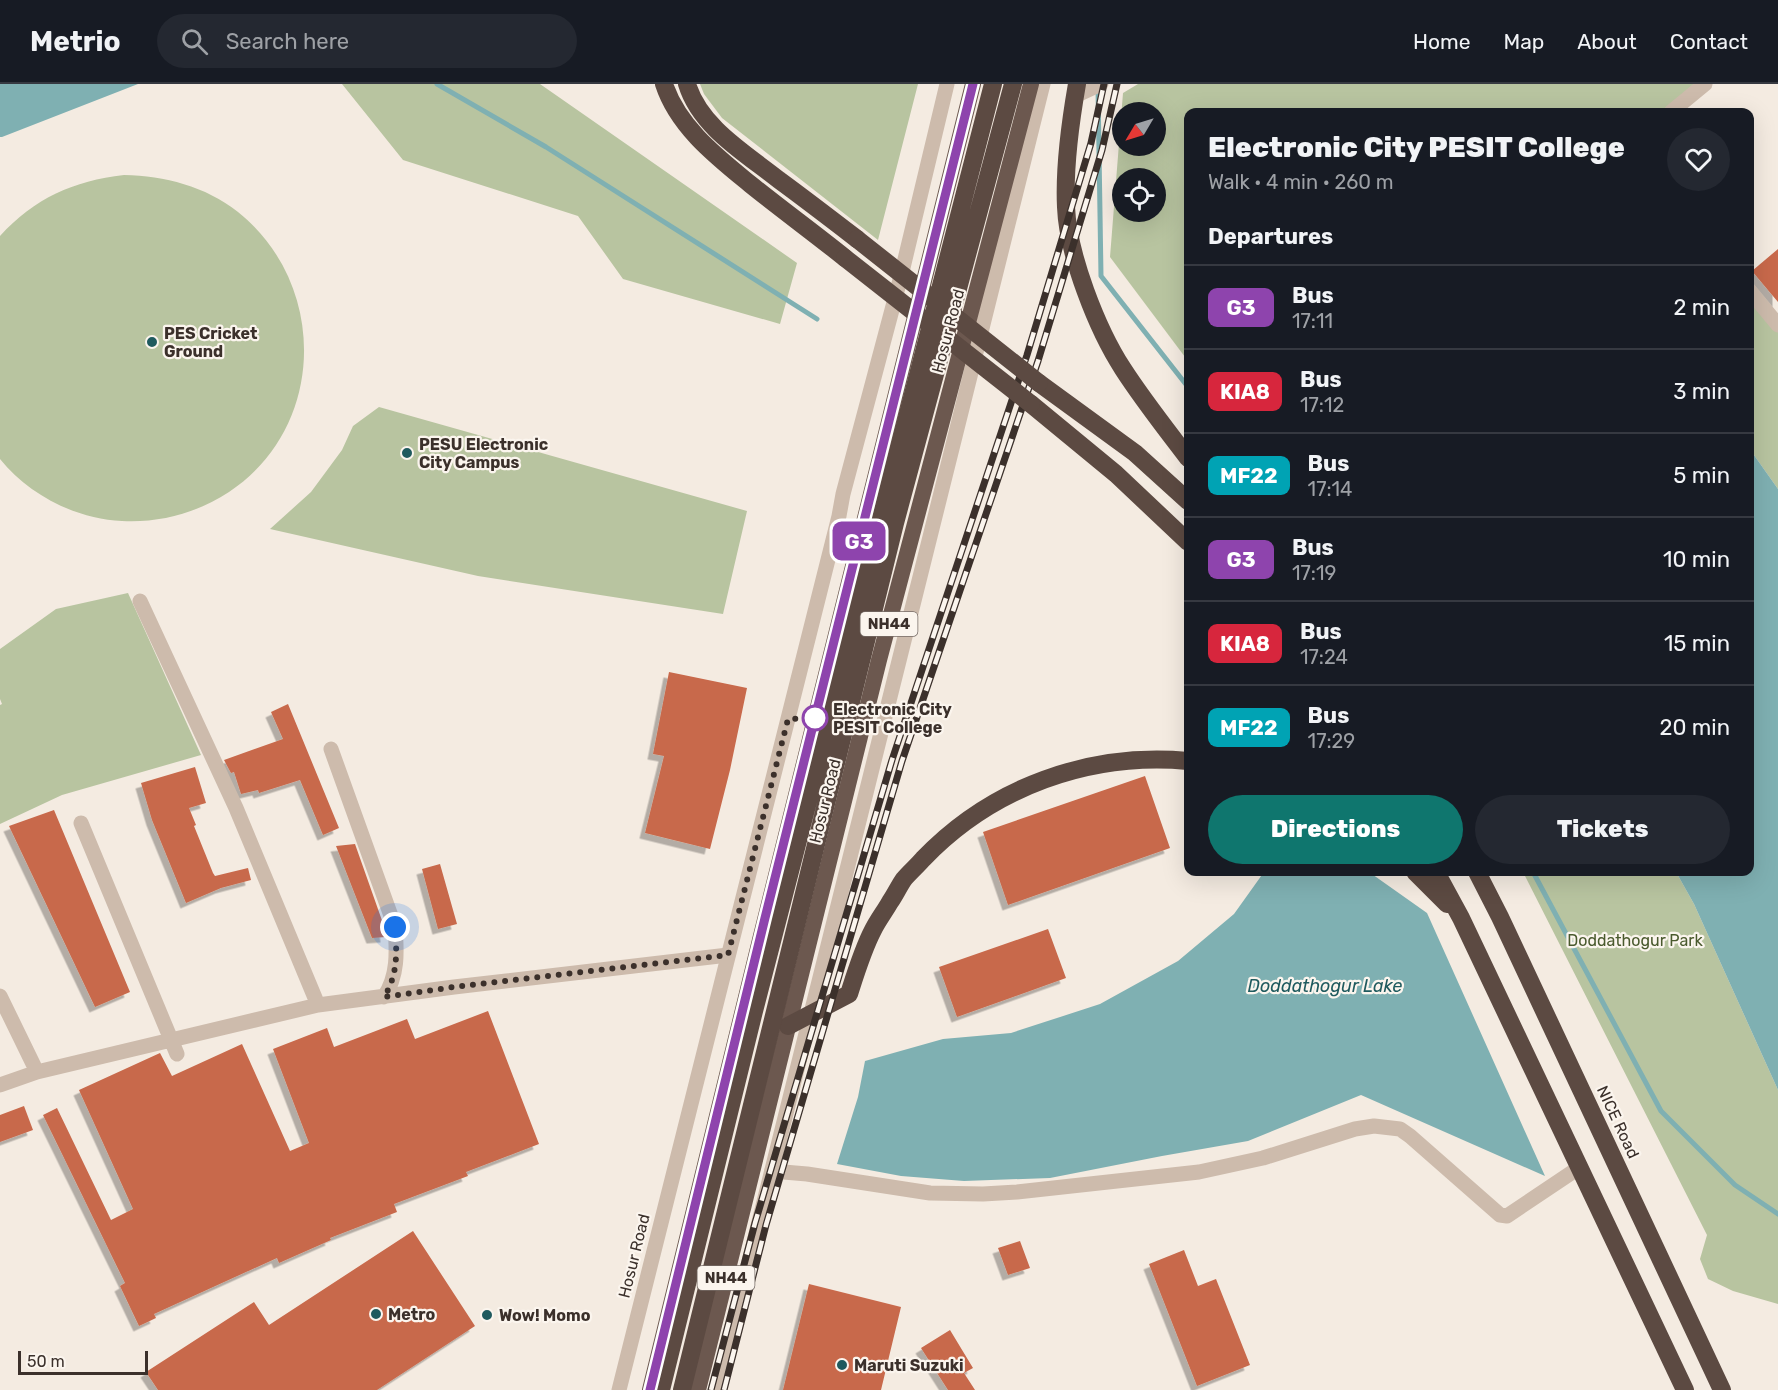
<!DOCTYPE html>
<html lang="en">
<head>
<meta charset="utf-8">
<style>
  body { margin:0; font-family:Rubik,sans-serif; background:#242831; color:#f1f3f6; height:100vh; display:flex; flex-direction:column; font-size:22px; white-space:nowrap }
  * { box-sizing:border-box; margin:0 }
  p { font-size:20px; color:#9ea1a6 }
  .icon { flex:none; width:33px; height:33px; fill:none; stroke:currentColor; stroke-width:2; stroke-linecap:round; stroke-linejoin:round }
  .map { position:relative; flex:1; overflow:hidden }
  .panel { position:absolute; left:1184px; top:24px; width:570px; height:768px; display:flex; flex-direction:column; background:#171b24; border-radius:12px; box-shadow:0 6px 24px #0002 }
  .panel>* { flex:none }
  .badge { padding:0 12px; border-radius:9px; font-size:21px; line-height:39px }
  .needle { width:39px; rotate:232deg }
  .controls { position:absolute; left:1112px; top:18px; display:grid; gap:12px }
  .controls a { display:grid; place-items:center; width:54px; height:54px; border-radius:50%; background:#171b24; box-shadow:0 6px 24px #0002; font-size:30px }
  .scale { position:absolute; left:18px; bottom:15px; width:130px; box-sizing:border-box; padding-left:6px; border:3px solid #3b302b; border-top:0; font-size:16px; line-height:21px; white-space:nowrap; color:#3b302b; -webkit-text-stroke:4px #fbf5ee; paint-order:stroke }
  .you { position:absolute; width:30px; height:30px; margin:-15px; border:4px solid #fff; border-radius:50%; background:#1a73e8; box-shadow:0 0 0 9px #1a73e833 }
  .map>.badge { position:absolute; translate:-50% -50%; box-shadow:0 0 0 3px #fff }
  h2 { padding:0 24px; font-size:22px; line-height:54px }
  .round { display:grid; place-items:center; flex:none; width:63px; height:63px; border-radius:32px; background:#242831 }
  .overview { display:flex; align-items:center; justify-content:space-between; height:102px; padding:0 24px }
  h1 { font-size:28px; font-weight:800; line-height:45px }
  .cta { display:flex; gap:12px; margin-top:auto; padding:12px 24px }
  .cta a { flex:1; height:69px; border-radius:36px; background:#0f766e; color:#fff; font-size:24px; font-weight:800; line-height:69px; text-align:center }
  .cta a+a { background:#242831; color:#f1f3f6 }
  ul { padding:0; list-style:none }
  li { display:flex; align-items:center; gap:18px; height:84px; padding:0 24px; border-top:2px solid #363941 }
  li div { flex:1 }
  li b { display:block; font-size:22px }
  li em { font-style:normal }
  li .badge { min-width:66px; font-weight:700; text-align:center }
  header { display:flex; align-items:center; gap:36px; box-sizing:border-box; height:84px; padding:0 30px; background:#171b24; border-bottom:2px solid #363941 }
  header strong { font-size:28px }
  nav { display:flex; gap:33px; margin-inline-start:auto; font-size:21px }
  .search { width:420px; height:54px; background:#242831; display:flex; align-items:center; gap:15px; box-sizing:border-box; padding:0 21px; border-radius:33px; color:#9ea1a6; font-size:22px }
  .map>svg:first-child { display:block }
  .green { fill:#b8c4a0; fill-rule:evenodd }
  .water { fill:#7fb0b2 }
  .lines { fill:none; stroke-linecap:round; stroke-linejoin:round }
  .stream { stroke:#7fb0b2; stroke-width:5 }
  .building { fill:#c8694b; filter:url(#shadow) }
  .minor { stroke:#cdbbac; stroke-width:15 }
  .tertiary { stroke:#cdbbac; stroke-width:15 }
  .trunk { stroke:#6c584f; stroke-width:16 }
  .motorway { stroke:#5c4a42; stroke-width:18 }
  .rail-casing { stroke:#3b302b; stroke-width:7 }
  .rail { stroke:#fbf5ee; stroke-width:4.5; stroke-dasharray:14; stroke-linecap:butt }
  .motorway-bridge { stroke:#5c4a42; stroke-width:18 }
  .line-casing { stroke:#fff; stroke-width:14 }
  .line { stroke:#8e44ad; stroke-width:9 }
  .walk { stroke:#3b302b; stroke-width:6; stroke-dasharray:0 10.8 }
  .poi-dot { fill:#1f5a5e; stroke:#fbf5ee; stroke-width:2 }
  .stop-dot { fill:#fff; stroke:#8e44ad; stroke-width:3 }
  .labels { text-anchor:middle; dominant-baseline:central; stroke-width:4.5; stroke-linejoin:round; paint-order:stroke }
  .shield { fill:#fbf5ee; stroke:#756b66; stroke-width:1.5 }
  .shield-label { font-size:15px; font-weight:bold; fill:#3b302b }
  .street-label { font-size:16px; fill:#3b302b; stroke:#fbf5ee }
  .poi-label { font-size:16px; font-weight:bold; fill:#3b302b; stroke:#fbf5ee; text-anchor:start }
  .stop-label { font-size:16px; font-weight:bold; fill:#3b302b; stroke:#fbf5ee; text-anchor:start }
  .park-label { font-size:16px; fill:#4a5a2e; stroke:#fbf5ee }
  .water-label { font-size:18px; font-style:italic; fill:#1f5a5e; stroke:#fbf5ee }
</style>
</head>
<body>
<header>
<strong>Metrio</strong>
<div class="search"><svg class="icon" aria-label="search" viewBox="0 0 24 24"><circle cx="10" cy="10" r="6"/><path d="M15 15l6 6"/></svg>Search here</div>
<nav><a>Home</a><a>Map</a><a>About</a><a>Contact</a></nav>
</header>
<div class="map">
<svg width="1778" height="1306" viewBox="0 0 1778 1306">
  <defs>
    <filter id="shadow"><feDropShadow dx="-5.5" dy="5.5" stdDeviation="0" flood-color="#0004"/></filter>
  </defs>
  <rect width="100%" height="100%" fill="#f4ebe1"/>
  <!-- green -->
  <path class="green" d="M342,0H540L797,179L780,240L623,195L578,132L403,76Z
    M700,0H918L878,156L722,34L704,10Z
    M1138,0H1694L1662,28H1188V277L1110,173L1123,9ZM1122,28H1155V62H1122ZM1122,94H1155V128H1122Z
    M124,91C165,92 205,102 238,128C328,200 327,343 229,408C197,429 160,439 122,437C76,435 29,411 0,375V152C35,114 73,97 124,91Z
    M1749,211L1778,246V405L1749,364Z
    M379,323L747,427L723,530L478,492L270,445L311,408L342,366L353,342Z
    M128,509L201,671L62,711L0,740V621L2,620L0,615V565L56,525Z
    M1523,788H1676L1694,820L1778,1006V1220L1733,1207L1708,1195L1700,1175L1707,1151Z"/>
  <!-- water -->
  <path class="water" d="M0,0H138L2,53H0Z
    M1749,364L1778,405V1006L1694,820L1676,788H1749Z
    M1264,788H1369L1427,829L1545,1092L1361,1011L1248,1057L1162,1072L1050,1094L964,1097L901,1092L837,1080L858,1013L865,977L943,955L1011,949L1100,920L1178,877L1234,830Z"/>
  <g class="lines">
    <!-- stream -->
    <path class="stream" d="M437,0L546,63L817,235
      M1098,4L1101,192L1188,303
      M1533,788L1661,1027L1735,1101L1778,1130"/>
  </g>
  <!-- building -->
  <path class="building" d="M1778,165V218L1752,187Z
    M669,588L747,604L730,686L710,765L645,749L664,672L653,670Z
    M288,620L339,744L323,751L300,696L259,709L258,706L241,710L234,688L231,689L224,676L283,655L271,628Z
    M195,683L206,719L189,724L196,741L194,742L213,789L215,792L248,784L251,796L221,804L186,819L152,736L141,699Z
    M1145,692L1170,764L1008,821L983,748Z
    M54,726L130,908L95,923L9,742Z
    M355,760L385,845L386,853L372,854L336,762Z
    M440,780L457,840L438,845L422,785Z
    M1048,845L1066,894L957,933L939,883Z
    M488,927L539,1060L466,1088L468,1092L394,1120L397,1128L330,1154L331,1156L279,1179L277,1174L154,1230L156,1234L139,1242L120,1202L125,1199L43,1031L57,1024L111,1136L133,1125L79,1006L160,969L172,992L242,960L290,1067L309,1059L273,965L327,944L334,963L407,935L415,955Z
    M24,1022L33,1046L0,1058V1031Z
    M413,1147L475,1242L377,1306H158L146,1288L254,1218L269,1241Z
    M1020,1157L1030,1184L1008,1191L998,1164Z
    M1184,1166L1198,1202L1216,1195L1250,1281L1197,1302L1149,1180Z
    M809,1200L901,1223L881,1306H783Z
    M950,1246L973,1284L964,1289L975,1306H948L921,1264Z"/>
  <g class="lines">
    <!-- minor -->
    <path class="minor" d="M1075,12L1101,0
      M1671,28L1705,0
      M1749,206L1778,241
      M140,517L236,724L318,921
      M331,665L395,843C397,868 398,892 384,913
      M81,739L177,970
      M0,912L37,988
      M0,1001L37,988L318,921L454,903L728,871
      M772,1087L807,1090L930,1109L983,1110L1017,1108L1199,1088L1263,1074L1355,1045L1374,1042L1400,1045L1410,1052L1500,1131L1507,1132L1580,1083"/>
    <!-- tertiary -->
    <path class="tertiary" d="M619,1306L839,432L843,410L901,192L947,0
      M717,1306L1043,0"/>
    <!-- trunk -->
    <path class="trunk" d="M650,1306L760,856L973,0
      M698,1306L879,576L1031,0"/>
    <!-- motorway -->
    <path class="motorway" d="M664,0C678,43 717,73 750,100C781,125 814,149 845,174
      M687,0C700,43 745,69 779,96C805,115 831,135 857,155
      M1077,0C1070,40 1064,82 1066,123C1068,171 1097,245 1123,285C1143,316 1166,345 1188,374
      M1039,299L1135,369L1188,417
      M1031,320L1116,390L1188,458
      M1415,788L1447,820
      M1436,788L1461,834L1685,1306
      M1477,788L1500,833L1722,1306
      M788,942L849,910C856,888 863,865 873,846C878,836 885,827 890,818C895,811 899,802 904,795C910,788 917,782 923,775C992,703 1089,668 1188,677"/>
    <!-- rail casing -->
    <g class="rail-casing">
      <path id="rail" d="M711,1306L755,1139L892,676L1027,271L1091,59L1104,0
        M724,1306L766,1141L902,677L1038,277L1102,66L1117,0"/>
    </g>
    <!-- rail -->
    <use href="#rail" class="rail"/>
    <!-- motorway-bridge -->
    <path class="motorway-bridge" d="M857,155L1039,299
      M845,174L1031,320
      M661,1306L754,927L993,0
      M682,1306L895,439L1013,0"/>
  </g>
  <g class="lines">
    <!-- line casing -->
    <g class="line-casing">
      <path id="line" d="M650,1306L765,834L973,0"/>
    </g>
    <!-- line -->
    <use href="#line" class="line"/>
    <!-- walk -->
    <path class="walk" d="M395,843C397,868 398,891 384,913L454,903L728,871L788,635L815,634"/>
  </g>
  <!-- markers -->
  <g class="poi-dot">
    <circle cx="152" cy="258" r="6"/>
    <circle cx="407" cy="369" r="6"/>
    <circle cx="376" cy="1230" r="6"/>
    <circle cx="487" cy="1231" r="6"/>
    <circle cx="842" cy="1281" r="6"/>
  </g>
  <circle class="stop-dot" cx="815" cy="634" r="12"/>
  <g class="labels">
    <!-- shield labels -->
    <g class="shield">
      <rect x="860.5" y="528" width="57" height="24" rx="4.5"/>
      <rect x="697.5" y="1182" width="57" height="24" rx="4.5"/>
    </g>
    <g class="shield-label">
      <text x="889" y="540">NH44</text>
      <text x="726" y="1194">NH44</text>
    </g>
    <!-- street labels -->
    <g class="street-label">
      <text transform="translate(948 247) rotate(-75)">Hosur Road</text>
      <text transform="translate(825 717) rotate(-76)">Hosur Road</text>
      <text transform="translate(1618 1038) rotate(65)">NICE Road</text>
      <text transform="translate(634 1172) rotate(-76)">Hosur Road</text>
    </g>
    <!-- poi labels -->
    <g class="poi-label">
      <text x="164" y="249">PES Cricket<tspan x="164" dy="18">Ground</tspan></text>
      <text x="419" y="360">PESU Electronic<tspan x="419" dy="18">City Campus</tspan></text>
      <text x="388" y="1230">Metro</text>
      <text x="499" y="1231">Wow! Momo</text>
      <text x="854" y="1281">Maruti Suzuki</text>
    </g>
    <!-- stop labels -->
    <g class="stop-label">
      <text x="833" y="625">Electronic City<tspan x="833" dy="18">PESIT College</tspan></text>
    </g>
    <!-- park labels -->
    <g class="park-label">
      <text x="1635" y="856">Doddathogur Park</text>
    </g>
    <!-- water labels -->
    <g class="water-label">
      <text x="1325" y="902">Doddathogur Lake</text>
    </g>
  </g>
</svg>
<div class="controls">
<a><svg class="needle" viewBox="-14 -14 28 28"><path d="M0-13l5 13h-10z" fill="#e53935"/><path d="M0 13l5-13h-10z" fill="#9ea1a6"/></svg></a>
<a><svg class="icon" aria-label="locate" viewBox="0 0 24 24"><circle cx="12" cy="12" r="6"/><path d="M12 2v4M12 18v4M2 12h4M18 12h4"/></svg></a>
</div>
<div class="scale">50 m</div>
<div class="you" style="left:395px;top:843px"></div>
<b class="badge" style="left:859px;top:457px;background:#8e44ad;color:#fff">G3</b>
<section class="panel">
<div class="overview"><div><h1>Electronic City PESIT College</h1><p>Walk · 4 min · 260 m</p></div><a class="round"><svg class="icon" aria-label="heart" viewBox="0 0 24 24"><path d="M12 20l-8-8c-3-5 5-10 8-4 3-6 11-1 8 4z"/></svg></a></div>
<h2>Departures</h2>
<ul>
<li><span class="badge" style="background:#8e44ad;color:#fff">G3</span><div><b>Bus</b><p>17:11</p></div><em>2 min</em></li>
<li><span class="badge" style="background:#d7263d;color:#fff">KIA8</span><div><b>Bus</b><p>17:12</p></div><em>3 min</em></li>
<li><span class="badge" style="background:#00a3b4;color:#fff">MF22</span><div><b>Bus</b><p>17:14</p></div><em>5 min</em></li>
<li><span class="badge" style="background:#8e44ad;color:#fff">G3</span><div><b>Bus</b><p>17:19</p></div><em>10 min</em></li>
<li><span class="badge" style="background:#d7263d;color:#fff">KIA8</span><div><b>Bus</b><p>17:24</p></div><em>15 min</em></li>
<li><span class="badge" style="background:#00a3b4;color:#fff">MF22</span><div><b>Bus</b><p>17:29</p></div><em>20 min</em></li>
</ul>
<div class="cta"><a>Directions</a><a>Tickets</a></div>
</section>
</div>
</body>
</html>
